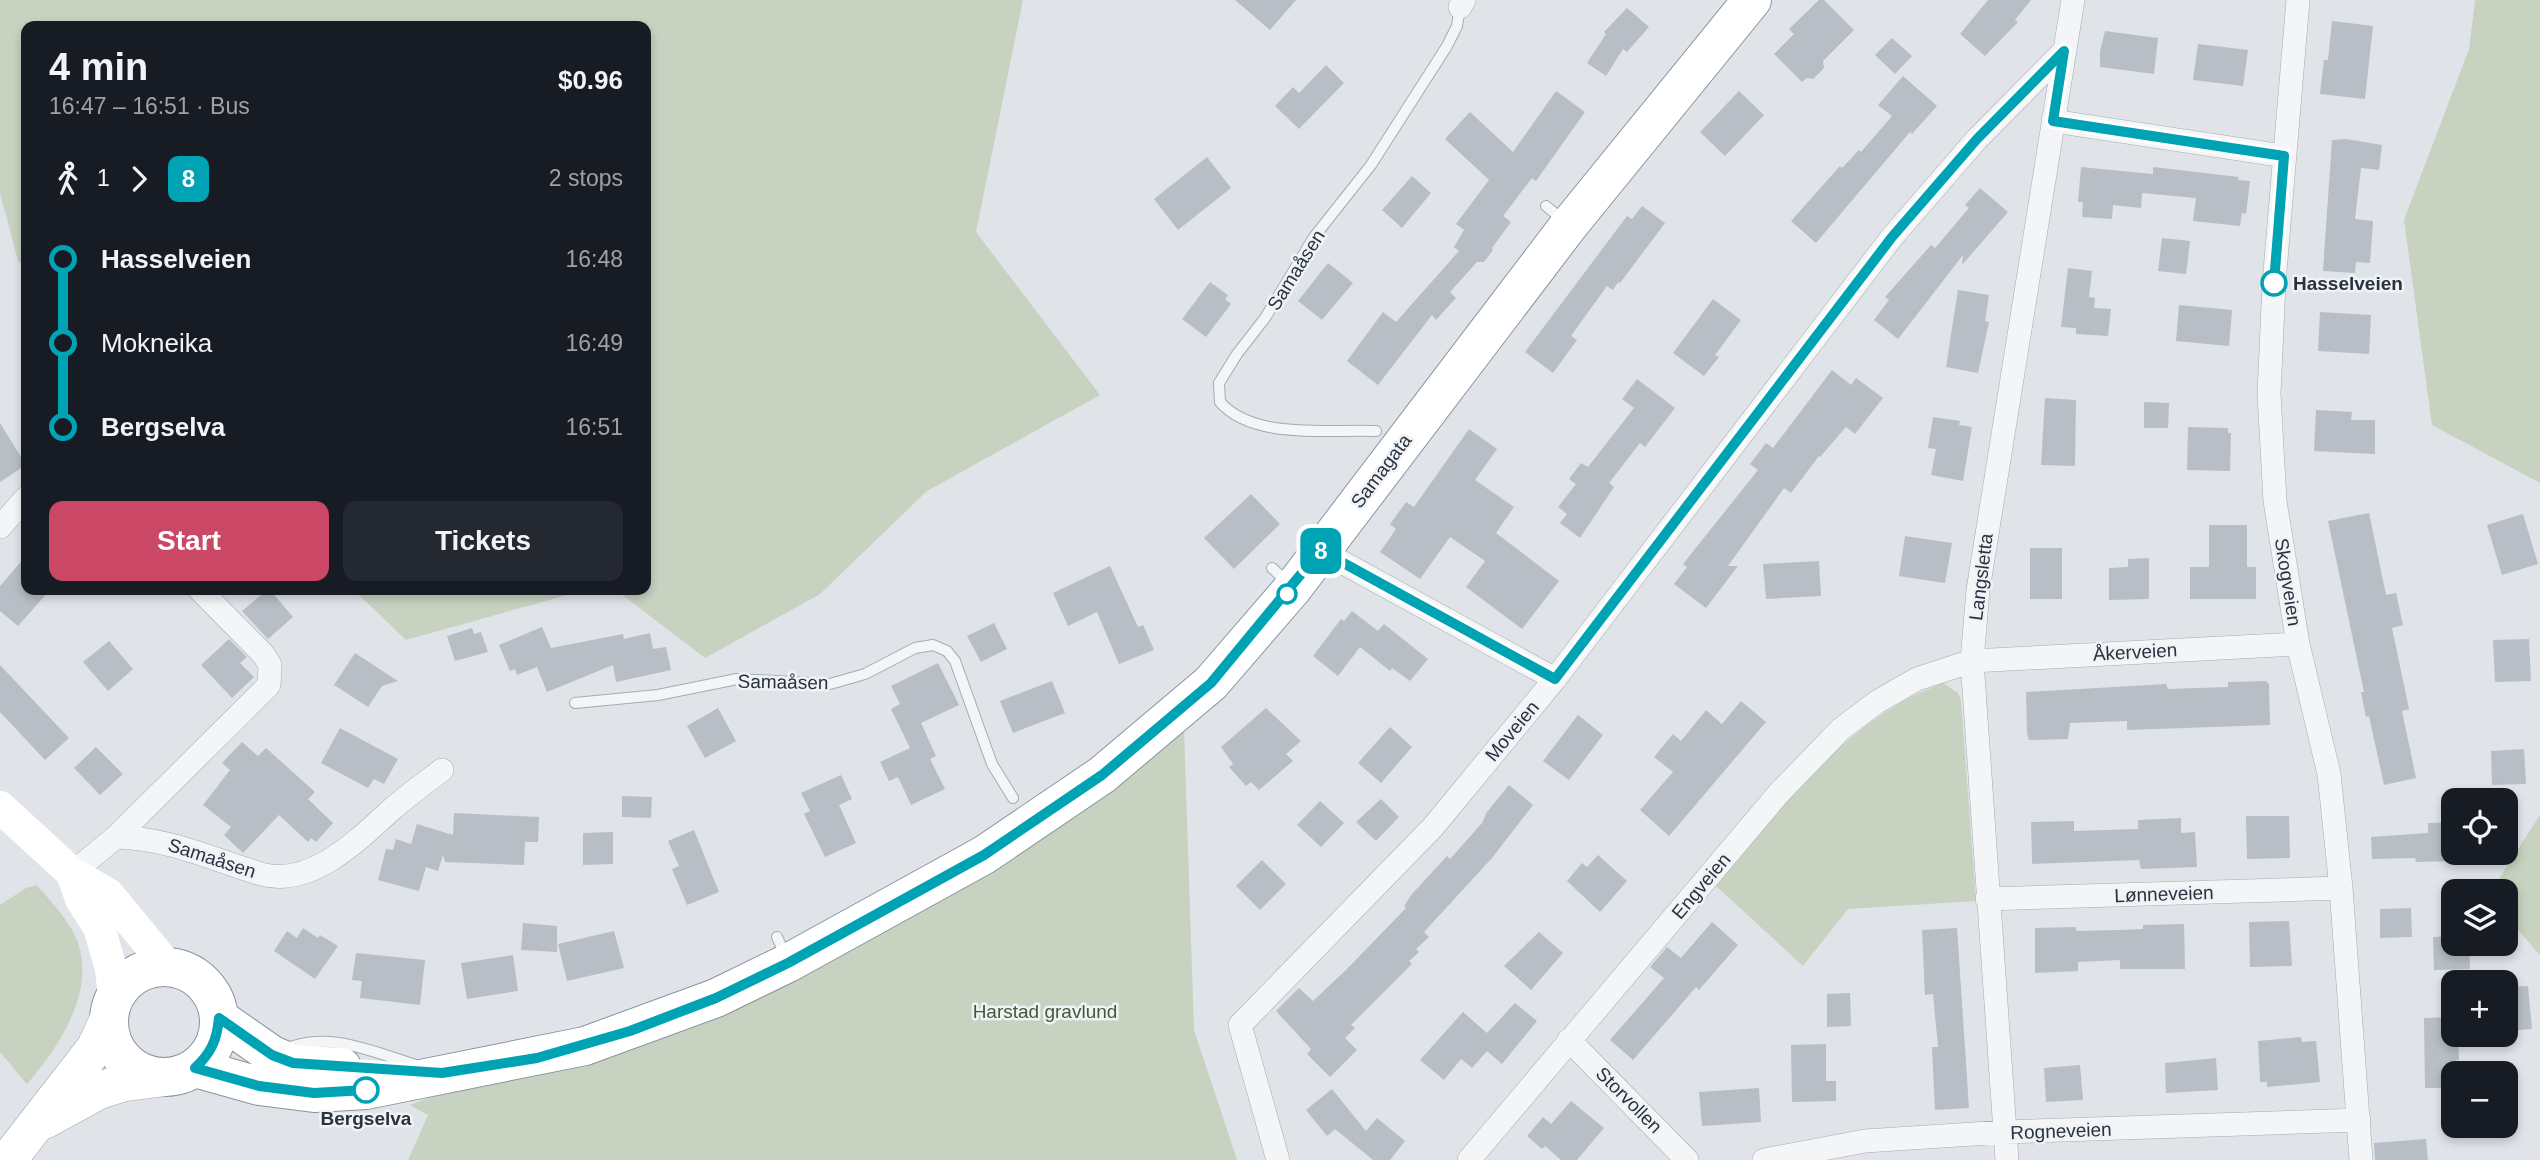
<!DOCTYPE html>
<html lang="en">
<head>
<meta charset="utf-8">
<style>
  body { margin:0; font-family:Arial,sans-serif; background:#242831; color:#f1f3f6; height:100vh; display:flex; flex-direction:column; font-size:26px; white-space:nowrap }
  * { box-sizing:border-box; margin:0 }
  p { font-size:23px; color:#9ea1a6 }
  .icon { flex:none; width:38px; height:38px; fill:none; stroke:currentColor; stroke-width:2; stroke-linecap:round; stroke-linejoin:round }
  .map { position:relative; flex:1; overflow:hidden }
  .panel { position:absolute; left:21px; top:21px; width:630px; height:574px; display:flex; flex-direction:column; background:#171b24; border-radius:14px; box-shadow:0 4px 10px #0003 }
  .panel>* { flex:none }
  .badge { padding:0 14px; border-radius:10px; font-size:24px; line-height:46px }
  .tools { position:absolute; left:2441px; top:788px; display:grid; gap:14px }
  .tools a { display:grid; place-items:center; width:77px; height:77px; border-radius:14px; background:#171b24; box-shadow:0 4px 10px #0003; font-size:35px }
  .map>.badge { position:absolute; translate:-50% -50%; box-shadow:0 0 0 4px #fff }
  .legs { display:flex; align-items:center; gap:10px; height:77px; padding:0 28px; font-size:23px }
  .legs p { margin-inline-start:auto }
  .head { display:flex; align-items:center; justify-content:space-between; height:119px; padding:0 28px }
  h1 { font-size:38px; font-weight:700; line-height:52px }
  .primary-button { display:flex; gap:14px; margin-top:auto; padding:14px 28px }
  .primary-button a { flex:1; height:80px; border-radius:14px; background:#cb4766; color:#fff; font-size:28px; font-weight:700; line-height:80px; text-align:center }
  .primary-button a+a { background:#242831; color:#f1f3f6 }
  ul { padding:0 28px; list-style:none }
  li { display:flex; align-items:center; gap:24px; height:84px; font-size:26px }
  li i { display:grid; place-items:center; width:10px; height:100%; margin:0 9px; background:currentColor }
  li i::after { content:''; width:18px; height:18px; margin:-9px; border:5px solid; border-radius:50%; background:#171b24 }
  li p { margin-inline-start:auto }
  li:first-child i { background:linear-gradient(#0000 50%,currentColor 0) }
  li:last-child i { background:linear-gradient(currentColor 50%,#0000 0) }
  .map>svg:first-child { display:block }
  .green { fill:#c7d2c1 }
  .building { fill:#b7bec5 }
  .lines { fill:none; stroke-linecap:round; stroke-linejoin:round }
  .lane-casing { stroke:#a5abb3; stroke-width:12 }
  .street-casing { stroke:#a5abb3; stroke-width:24 }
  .primary-casing { stroke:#a0a9b4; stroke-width:38 }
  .highway-casing { stroke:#88939f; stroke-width:40 }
  .lane { stroke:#f3f5f7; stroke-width:10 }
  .street { stroke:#f3f5f7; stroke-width:23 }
  .secondary { stroke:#fff; stroke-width:32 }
  .primary { stroke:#fff; stroke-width:37 }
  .highway { stroke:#fff; stroke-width:38 }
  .line-1-casing { stroke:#fff; stroke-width:16 }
  .line-1 { stroke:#00a3b4; stroke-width:10 }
  .stop-1-dot { fill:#fff; stroke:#00a3b4; stroke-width:3.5 }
  .labels { text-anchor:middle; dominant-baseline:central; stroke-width:5; stroke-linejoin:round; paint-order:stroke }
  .street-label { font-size:19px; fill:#293340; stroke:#f0f3f6 }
  .stop-label { font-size:19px; font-weight:bold; fill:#293340; stroke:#f0f3f6; text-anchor:start }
  .park-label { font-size:19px; fill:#405b37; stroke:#f0f3f6 }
</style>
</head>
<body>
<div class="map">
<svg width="2540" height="1160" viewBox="0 0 2540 1160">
  <rect width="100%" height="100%" fill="#e0e4e9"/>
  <!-- green -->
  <path class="green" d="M0,0H1023L976,232L1100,395L927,491L820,594L705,658L616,590H646V26H26V269L18,261L0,193Z
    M2475,0H2540V483L2432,425L2404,220L2469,49Z
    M354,590H585L406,640Z
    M1943,683L1958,693L1961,701L1976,901L1848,909L1803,966L1715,885C1782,808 1844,720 1943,683Z
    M1184,730L1194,1030L1237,1160H408L428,1115L410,1105L442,1093L568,1067Z
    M2540,815V955L2506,916V891H2491Z
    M37,885C51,902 71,922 78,943C95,993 59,1047 27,1084L0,1052V905L26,888Z"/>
  <!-- building -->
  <path class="building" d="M1235,0H1296L1270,30Z
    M1819,0H1824L1854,30L1823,61L1824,68L1813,79L1807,78L1802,82L1774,54L1794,34L1789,29Z
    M1988,0H2031L2015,20L2018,22L1985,56L1960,34Z
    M1627,8L1649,27L1627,52L1623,49L1606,76L1587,63L1606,34L1604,32Z
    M2332,21L2373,26L2365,99L2320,94L2324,60H2328Z
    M2105,31L2158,38L2154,74L2100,67V51Z
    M1892,38L1912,56L1895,74L1875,55Z
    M2198,44L2248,50L2243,86L2193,80Z
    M1326,65L1344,83L1299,129L1275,106L1293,87L1299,93Z
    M1903,76L1937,106L1912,134L1910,132L1816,243L1791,221L1840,166L1842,168L1859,150L1861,152L1892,116L1878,105Z
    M1556,91L1585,112L1536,181L1532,178L1503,216L1511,222L1492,248L1493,250L1484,262H1477L1450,292L1456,298L1436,320L1432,315L1378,385L1347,361L1383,312L1396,322L1459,251L1454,247L1464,230L1456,224L1489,180L1445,139L1470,112L1513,152Z
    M1739,91L1764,115L1725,156L1700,132Z
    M2346,139L2382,145L2379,170L2361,168L2355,219L2373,221L2370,263L2356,262L2355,273L2323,271L2332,140Z
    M1207,157L1231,188L1178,230L1154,199Z
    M2081,167L2153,174V167L2239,177L2238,180L2250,181L2246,214L2242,213L2240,226L2193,221L2196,198L2142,193L2141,208L2113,205L2112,219L2082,217L2083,202H2078Z
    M1412,176L1431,193L1402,228L1382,210Z
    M1980,188L2008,212L1962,265L1963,255L1898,339L1874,320L1889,300L1885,297L1931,245L1935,248L1969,208L1965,205Z
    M1642,206L1665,223L1620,283L1618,282L1613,290L1607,286L1571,336L1577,340L1553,373L1525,352L1627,216L1632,219Z
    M2162,238L2190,241L2186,274L2158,271Z
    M1328,263L1353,283L1322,320L1298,301Z
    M2068,268L2092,271L2089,297L2095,298L2094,308L2111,309L2108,336L2076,334V328L2061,327Z
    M1210,282L1228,295L1225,299L1231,304L1206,337L1182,319Z
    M1958,290L1989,295L1985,321L1989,322L1978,373L1946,367Z
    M1713,299L1741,320L1715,355L1719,357L1704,376L1673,353Z
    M2179,305L2232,310L2229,346L2176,341Z
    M2320,312L2371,315L2369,354L2318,351Z
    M1832,370L1851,385L1856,378L1883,398L1855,434L1846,427L1820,457L1819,456L1791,493L1784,488L1728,566H1738L1706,608L1674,584L1687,567L1683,564L1758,470L1750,464L1766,443L1773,448Z
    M1637,379L1675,408L1645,447L1640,443L1609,483L1614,487L1580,538L1560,523L1567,514L1558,507L1576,484L1569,479L1581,463L1588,467L1634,408L1622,399Z
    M2045,398L2076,400L2075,466L2041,465Z
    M2144,402L2169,403L2168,428H2144Z
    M2316,410L2352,412L2351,420H2375V454L2314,451Z
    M1933,417L1960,421L1959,425L1972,427L1963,481L1931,475L1936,449L1928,448Z
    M0,423L26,465L0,482Z
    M2188,427L2228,428V433H2231L2230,471L2187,470Z
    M1469,429L1497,449L1475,480L1514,507L1496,533L1559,581L1522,629L1466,587L1485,561L1450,537L1420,579L1380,552L1396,529L1390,524L1406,502L1414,507Z
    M1251,494L1280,524L1234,569L1204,538Z
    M2369,513L2386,595L2396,593L2403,625L2392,628L2409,709L2402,711L2416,778L2384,785L2369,716L2366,717L2361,692H2364L2328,521Z
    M2523,514L2538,564L2502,575L2487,525Z
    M2209,525H2247V567H2256V599H2190V567H2209Z
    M1905,536L1952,543L1945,583L1899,576Z
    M2030,548H2062V599H2030Z
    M26,556V590H50L18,626L0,611V586Z
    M2149,558V599L2109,600V568L2128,567V559Z
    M1819,561L1821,596L1766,599L1763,564Z
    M1110,566L1138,627L1143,625L1154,650L1119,664L1097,612L1068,626L1053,593Z
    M267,590H270L293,617L268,639L242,611Z
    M1352,611L1378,631L1384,624L1428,659L1410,681L1392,668L1390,671L1360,647L1338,676L1313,656L1341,619L1344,621Z
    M994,623L1007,649L981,662L967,636Z
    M542,627L551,648L623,634L624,639L650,633L653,649L666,647L671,670L616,682L613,665L547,692L537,667L517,675L515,669L510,671L499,645Z
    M472,628L474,634L481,632L488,652L455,661L447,636Z
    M229,639L247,657L240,663L254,677L232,698L201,665Z
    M2529,639L2531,681L2495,682L2493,640Z
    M109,641L133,669L108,691L83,662Z
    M355,653L398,681L382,686L368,707L334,685Z
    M938,663L959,705L921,723L936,756L930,759L945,789L911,805L898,777L889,781L880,762L910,748L891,709L900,704L891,686Z
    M0,665L69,738L45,760L0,712Z
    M1052,681L1065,713L1013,733L1000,701Z
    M2266,681L2269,684L2270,725L2127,730V721L2070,723L2068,739L2029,740L2027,733L2026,692L2166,684L2168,689L2228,687V682Z
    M1741,701L1766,722L1669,836L1640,810L1673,772L1654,757L1673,734L1681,741L1706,710L1722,724Z
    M718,708L736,741L705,758L687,726Z
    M1266,708L1301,741L1286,754L1293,761L1259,790L1251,782L1246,786L1229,767L1233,764L1221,747Z
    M1578,715L1603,735L1569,780L1543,761Z
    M1390,727L1412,747L1381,783L1358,763Z
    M340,728L398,759L384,784L374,779L368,788L321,763Z
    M242,742L258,756L266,748L315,792L308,799L333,823L316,842L311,838L308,842L279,815L243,853L224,835L231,827L203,805L230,770L222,763Z
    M96,747L123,774L100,795L74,768Z
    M2524,749L2526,784L2492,785L2491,751Z
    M841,775L852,799L839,805L856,843L825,857L804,814L810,811L801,793Z
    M1509,785L1533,805L1492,858L1424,932L1429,937L1416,949L1419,952L1409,961L1412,964L1351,1025L1355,1028L1345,1038L1357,1050L1330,1077L1307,1054L1311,1049L1276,1011L1299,988L1313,1001L1347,969L1406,908L1404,906L1412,894L1447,856L1450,859L1482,823L1487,812Z
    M622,796L652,797L651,818L622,817Z
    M1381,799L1399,817L1376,841L1356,822Z
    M1320,801L1344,823L1321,847L1297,825Z
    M454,813L539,817L538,842H525L524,865L445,862L443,855L438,871L426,867L419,891L378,880L386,849L393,850L396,839L411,844L417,824L453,835Z
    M2246,816H2289L2290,858L2247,859Z
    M2181,818V833L2195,832L2197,867L2141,869L2139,860L2032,864L2031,822L2074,821V831L2138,829V820Z
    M2454,822V861L2416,862L2415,858L2372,859L2371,837L2428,833V823Z
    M694,830L719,892L687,905L672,869L679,866L668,841Z
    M613,832V864L583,865V833Z
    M1598,855L1627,881L1600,912L1567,881L1582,863L1587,867Z
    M1262,860L1286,884L1260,910L1236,886Z
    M2411,908L2412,937L2380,938V909Z
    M2289,921L2292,966L2250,967L2249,922Z
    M1712,922L1738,945L1699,990L1696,987L1633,1060L1610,1040L1664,978L1650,967L1667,947L1681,958Z
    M523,923L557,926V952L521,950Z
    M2184,924L2185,969H2120V960L2078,962V971L2035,973V928L2075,927L2077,931L2119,930L2143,929V925Z
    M303,928L318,938L320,935L338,946L315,979L274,951L287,931L297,938Z
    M1957,928L1969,1108L1935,1110L1932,1047H1938L1933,994L1925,995L1922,930Z
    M614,931L624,968L567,981L558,944Z
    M1539,932L1563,953L1531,990L1504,966Z
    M2454,936V943H2469L2470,969L2434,970L2433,937Z
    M356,953L425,960L420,1005L360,998L362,981L352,980Z
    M513,955L518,991L467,999L461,963Z
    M2528,986L2532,1029L2506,1031V987Z
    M1850,993L1851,1026L1827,1027V994Z
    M1515,1003L1537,1021L1502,1064L1487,1051L1472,1068L1461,1059L1444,1080L1420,1060L1463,1012L1487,1033Z
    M2454,1017V1034H2458L2459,1060H2456L2454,1088H2425L2424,1018Z
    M2301,1037L2302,1042L2316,1041L2320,1082L2267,1087V1082H2260L2258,1041Z
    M1826,1044V1081H1836V1101L1792,1102L1791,1045Z
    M2216,1058L2218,1090L2166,1093L2165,1063Z
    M2080,1065L2083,1100L2046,1102L2044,1068Z
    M1759,1088L1761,1122L1702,1126L1699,1092Z
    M1332,1089L1366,1131L1377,1118L1405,1141L1390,1160H1373L1335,1129L1327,1136L1306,1110Z
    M1571,1101L1604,1128L1577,1160H1561L1545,1146L1542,1149L1527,1136L1543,1117L1551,1124Z
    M2426,1139L2428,1160H2375L2374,1143Z"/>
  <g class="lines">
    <!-- lane casing -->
    <g class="lane-casing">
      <path id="lane" d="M1546,206L1564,221
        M1376,431C1328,429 1253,440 1220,402L1219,383L1237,354L1265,318L1314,237L1371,165L1447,46L1457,26L1460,7
        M1272,568L1288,583
        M575,703L658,695L737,679L830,684L865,674L915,648L933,645L947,651L955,661L992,764L1013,798
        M777,937L786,957
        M283,1050C328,1029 375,1053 419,1066"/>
    </g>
    <!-- street casing -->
    <g class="street-casing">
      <path id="street" d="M2298,0L2274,283L2269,394L2275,501L2298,644L2329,774L2341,888L2361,1160
        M1460,7L1464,0
        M2053,121L2284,156
        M0,527L26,498
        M1325,545L1338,560L1555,679
        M116,837C168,838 212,859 261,874C311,888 358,840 391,810C407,796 425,783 442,770
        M72,873L116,837L269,685L270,665L263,654L200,590
        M1987,899L2341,888
        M1569,1040L1687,1160
        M1278,1160L1240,1025L1433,827L1555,679L1892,237L1977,139L2064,51
        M1469,1160L1779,793L1841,729L1877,702L1917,679L1972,661L2298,644
        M1764,1160L1865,1141L2004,1132L2359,1120
        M2007,1160L1972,661L1978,590L2073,0"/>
    </g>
    <!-- primary casing -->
    <g class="primary-casing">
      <path id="primary" d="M45,1120L100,1090L123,1083L162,1078
        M8,1160L95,1048L108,1020"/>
    </g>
    <!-- highway casing -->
    <g class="highway-casing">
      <path id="highway" d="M109 1022a55 55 0 1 1 110 0a55 55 0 1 1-110 0Z
        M219,1018L272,1055L293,1064L342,1067
        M195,1068L259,1086L314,1093L366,1090L585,1046L716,998L788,963L984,855L1102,775L1211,683L1293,588L1569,225L1752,0"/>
    </g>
    <!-- lane -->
    <use href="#lane" class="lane"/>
    <!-- street -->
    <use href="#street" class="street"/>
    <!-- secondary -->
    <path class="secondary" d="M0,807L72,873L108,894L168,967
      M72,873L81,899L99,927L111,969L114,997"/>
    <!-- primary -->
    <use href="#primary" class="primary"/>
    <!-- highway -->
    <use href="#highway" class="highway"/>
  </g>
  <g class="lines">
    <!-- line-1 casing -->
    <g class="line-1-casing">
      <path id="line-1" d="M366,1090L314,1093L259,1086L195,1068C211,1053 217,1040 219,1018L272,1055L293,1063L442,1073L537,1058L630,1031L716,998L788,963L984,855L1102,775L1211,683L1325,545L1338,560L1555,679L1892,237L1977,139L2064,51L2053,121L2284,156L2274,283"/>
    </g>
    <!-- line-1 -->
    <use href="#line-1" class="line-1"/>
  </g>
  <!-- markers -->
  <g class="stop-1-dot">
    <circle cx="2274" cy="283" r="12"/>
    <circle cx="1287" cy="594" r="9"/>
    <circle cx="366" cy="1090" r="12"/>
  </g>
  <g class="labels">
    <!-- street labels -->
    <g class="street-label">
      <text transform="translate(1296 270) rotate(-58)">Samaåsen</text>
      <text transform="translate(1381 471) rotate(-53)">Samagata</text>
      <text transform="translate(1981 577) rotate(-83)">Langsletta</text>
      <text transform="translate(2288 582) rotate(81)">Skogveien</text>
      <text transform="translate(2135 652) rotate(-3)">Åkerveien</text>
      <text transform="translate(783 682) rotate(1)">Samaåsen</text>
      <text transform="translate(1512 731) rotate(-50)">Moveien</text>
      <text transform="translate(212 858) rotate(18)">Samaåsen</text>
      <text transform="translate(1701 886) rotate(-50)">Engveien</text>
      <text transform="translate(2164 894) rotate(-2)">Lønneveien</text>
      <text transform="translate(1629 1100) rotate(45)">Storvollen</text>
      <text transform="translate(2061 1131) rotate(-2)">Rogneveien</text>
    </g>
    <!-- stop labels -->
    <g class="stop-label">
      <text x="2293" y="283">Hasselveien</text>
      <text x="366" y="1118" text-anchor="middle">Bergselva</text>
    </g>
    <!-- park labels -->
    <g class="park-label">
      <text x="1045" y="1011">Harstad gravlund</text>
    </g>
  </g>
</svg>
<div class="tools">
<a><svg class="icon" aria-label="locate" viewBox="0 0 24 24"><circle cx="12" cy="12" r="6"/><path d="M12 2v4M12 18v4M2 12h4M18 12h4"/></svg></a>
<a><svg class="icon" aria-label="layers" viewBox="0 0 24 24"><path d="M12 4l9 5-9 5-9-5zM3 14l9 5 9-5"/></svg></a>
<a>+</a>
<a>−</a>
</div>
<b class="badge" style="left:1321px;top:551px;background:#00a3b4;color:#fff">8</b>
<section class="panel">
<div class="head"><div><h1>4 min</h1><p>16:47 – 16:51 · Bus</p></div><b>$0.96</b></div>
<div class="legs"><svg class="icon" aria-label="walk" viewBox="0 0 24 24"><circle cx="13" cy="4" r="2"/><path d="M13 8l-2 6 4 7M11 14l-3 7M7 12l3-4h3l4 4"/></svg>1<svg class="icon" aria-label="forward" viewBox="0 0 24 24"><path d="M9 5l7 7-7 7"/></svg><b class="badge" style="background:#00a3b4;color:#fff">8</b><p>2 stops</p></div>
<ul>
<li><i style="color:#00a3b4"></i><b>Hasselveien</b><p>16:48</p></li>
<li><i style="color:#00a3b4"></i><span>Mokneika</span><p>16:49</p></li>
<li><i style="color:#00a3b4"></i><b>Bergselva</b><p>16:51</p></li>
</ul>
<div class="primary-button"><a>Start</a><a>Tickets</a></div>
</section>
</div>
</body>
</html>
